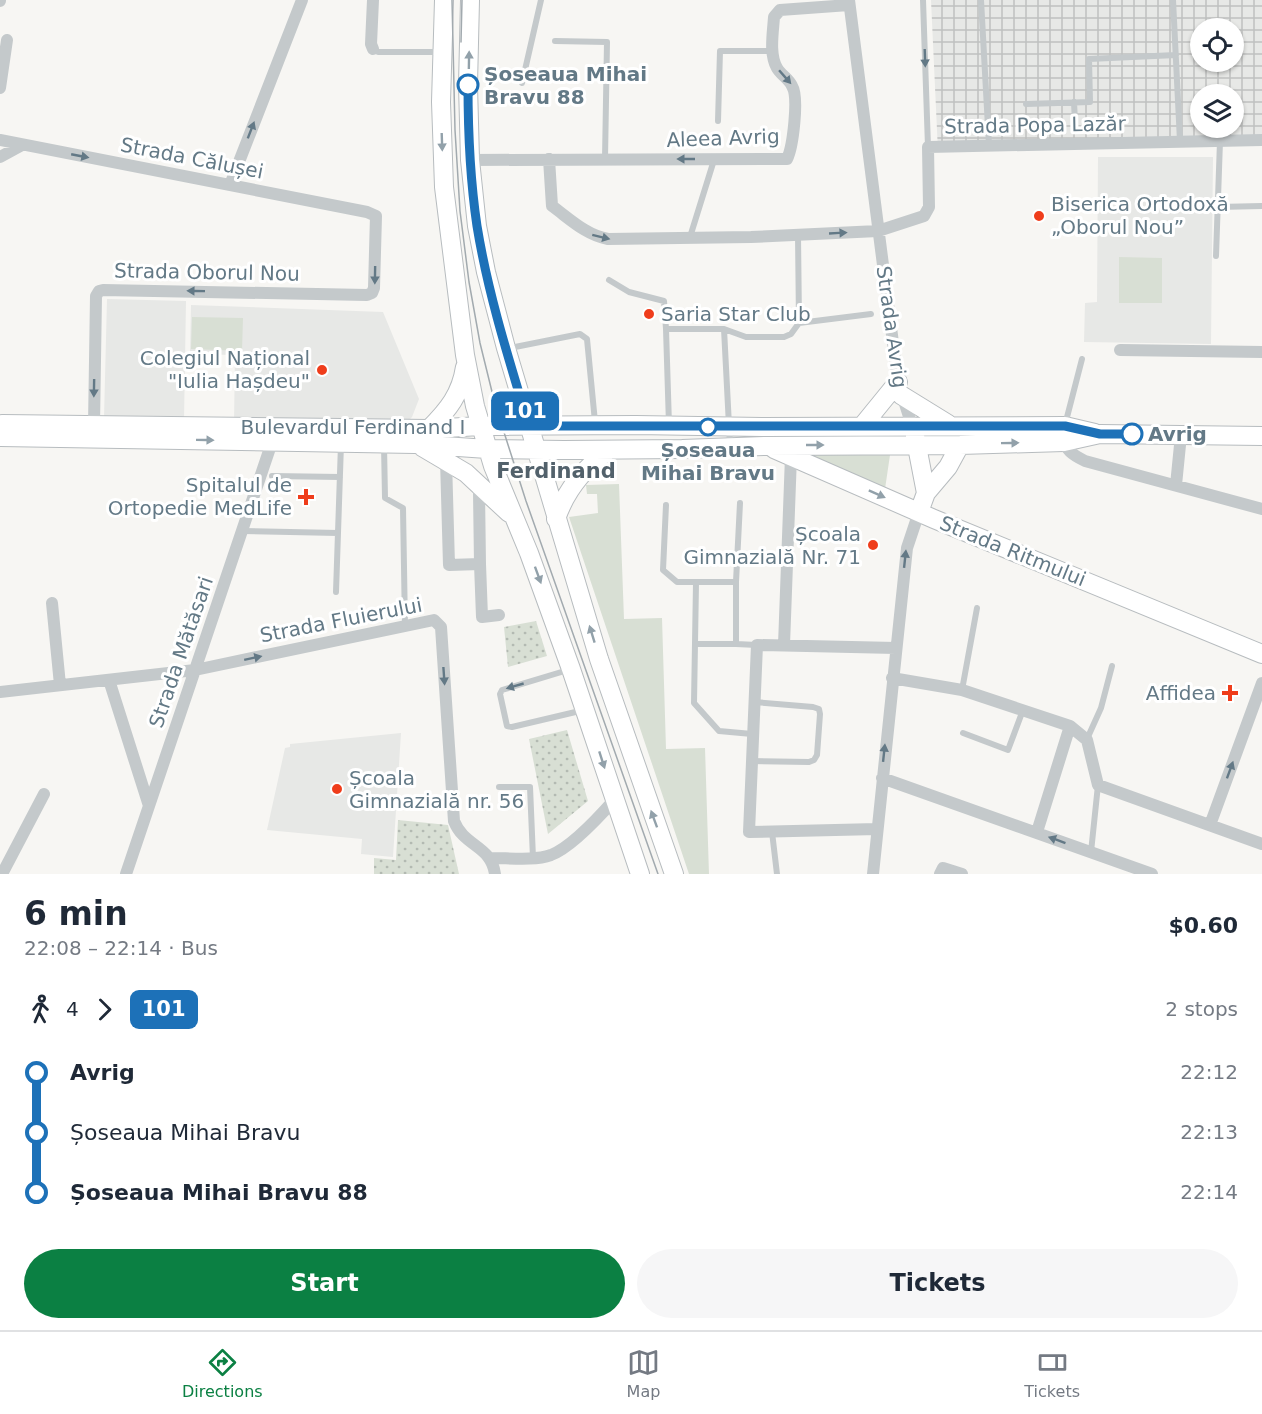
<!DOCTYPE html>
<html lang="en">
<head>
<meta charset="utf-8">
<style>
  body { margin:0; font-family:"DejaVu Sans",sans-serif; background:#f6f6f7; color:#1f2937; height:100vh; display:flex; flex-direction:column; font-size:22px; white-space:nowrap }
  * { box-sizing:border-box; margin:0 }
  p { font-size:20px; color:#747a83 }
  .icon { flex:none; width:33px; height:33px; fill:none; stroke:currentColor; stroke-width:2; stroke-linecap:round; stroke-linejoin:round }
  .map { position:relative; height:874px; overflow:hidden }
  .side { display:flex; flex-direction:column; background:#fff; flex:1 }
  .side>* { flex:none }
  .badge { padding:0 12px; border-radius:9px; font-size:21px; line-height:39px }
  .tools { position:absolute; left:1190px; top:18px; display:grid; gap:12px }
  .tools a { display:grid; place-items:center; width:54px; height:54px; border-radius:50%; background:#fff; box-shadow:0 2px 4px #0004; font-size:30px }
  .map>.badge { position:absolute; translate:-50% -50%; box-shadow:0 0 0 3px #fff }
  .legs { display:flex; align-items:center; gap:9px; height:66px; padding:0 24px; font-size:20px }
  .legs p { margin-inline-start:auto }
  .overview { display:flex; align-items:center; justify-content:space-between; height:102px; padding:0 24px }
  h1 { font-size:33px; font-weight:600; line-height:45px }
  .primary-button { display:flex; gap:12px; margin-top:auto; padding:12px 24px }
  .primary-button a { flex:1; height:69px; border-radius:36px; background:#0b8043; color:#fff; font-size:24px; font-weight:600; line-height:69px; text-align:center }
  .primary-button a+a { background:#f6f6f7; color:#1f2937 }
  ul { padding:0 24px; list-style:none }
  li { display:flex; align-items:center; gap:21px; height:60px; font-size:22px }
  li i { display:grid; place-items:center; width:9px; height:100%; margin:0 8px; background:currentColor }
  li i::after { content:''; width:15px; height:15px; margin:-8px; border:4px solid; border-radius:50%; background:#fff }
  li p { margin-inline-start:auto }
  li:first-child i { background:linear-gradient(#0000 50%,currentColor 0) }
  li:last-child i { background:linear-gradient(currentColor 50%,#0000 0) }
  .dock { display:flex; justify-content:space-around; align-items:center; height:84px; border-top:2px solid #e0e1e3; background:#fff; font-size:16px; color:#747a83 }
  .dock a { display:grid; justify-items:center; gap:3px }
  .dock .active { color:#0b8043 }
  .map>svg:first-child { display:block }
  .built { fill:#e7e8e6 }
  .industrial { fill:url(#industrial-grid); fill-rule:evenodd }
  .grass { fill:url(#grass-dots) }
  .garden { fill:#d8dfd4 }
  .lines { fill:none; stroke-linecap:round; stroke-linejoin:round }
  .primary-casing { stroke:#b7bcbf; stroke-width:20 }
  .lane { stroke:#c4c9cb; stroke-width:6 }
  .street { stroke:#c4c9cb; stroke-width:12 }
  .primary { stroke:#fff; stroke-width:18 }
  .tram { stroke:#a2aaaf; stroke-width:1.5 }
  .oneway { fill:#637986 }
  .oneway2 { fill:#92a1aa }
  .line-1-casing { stroke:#fff; stroke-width:14 }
  .line-1 { stroke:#1d71b8; stroke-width:9 }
  .stop-1-dot { fill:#fff; stroke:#1d71b8; stroke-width:3 }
  .poi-dot { fill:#ef3d1b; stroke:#fff; stroke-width:2 }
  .labels { text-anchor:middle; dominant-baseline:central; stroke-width:6; stroke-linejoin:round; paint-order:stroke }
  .stop-label { font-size:20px; font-weight:bold; fill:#637986; stroke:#fff; text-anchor:start }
  .street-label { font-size:20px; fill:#637986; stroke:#fff }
  .poi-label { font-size:20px; fill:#637986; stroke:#fff; text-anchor:end }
  .neighbourhood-label { font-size:21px; font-weight:bold; fill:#52616b; stroke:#fff }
</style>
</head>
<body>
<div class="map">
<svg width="1262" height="874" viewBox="0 0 1262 874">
  <defs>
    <pattern id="industrial-grid" width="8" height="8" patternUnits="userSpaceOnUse" patternTransform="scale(1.5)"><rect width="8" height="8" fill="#e7e8e6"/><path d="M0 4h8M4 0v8" fill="none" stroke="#bfc1c0"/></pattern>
    <pattern id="grass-dots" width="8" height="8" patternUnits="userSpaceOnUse" patternTransform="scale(1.5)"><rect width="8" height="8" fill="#d8dfd4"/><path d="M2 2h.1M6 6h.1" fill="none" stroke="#b3bab2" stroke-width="1.8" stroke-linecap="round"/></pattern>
  </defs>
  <rect width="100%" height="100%" fill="#f7f6f3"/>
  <!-- built -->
  <path class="built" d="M1098,157H1213L1211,344L1084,342L1085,303L1097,302Z
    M107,299L186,301L184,420L104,418Z
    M191,305L383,312L419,399L412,417L409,420L234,423L235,355L190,354Z
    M401,733L393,857L361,854L362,839L267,830L285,748L290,747V744Z"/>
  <!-- industrial -->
  <path class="industrial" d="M931,0H1262V144L938,152ZM1200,28H1233V62H1200ZM1200,94H1233V128H1200Z"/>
  <!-- grass -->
  <path class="grass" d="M536,621L547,656L508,667L504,627Z
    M567,730L588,801L548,834L529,739Z
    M398,820L448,825L459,874H374V858L396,860Z"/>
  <!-- garden -->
  <path class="garden" d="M1119,257L1162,258V303H1119Z
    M192,317L243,318L242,351L191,349Z
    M807,455H890L885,489Z
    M619,484L624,619L662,618L666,749L705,748L709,874H689L569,517L598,513L597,494H587L586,485Z"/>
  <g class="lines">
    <!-- primary casing -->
    <g class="primary-casing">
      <path id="primary" d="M444,0L441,102L444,187L465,355L475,406L493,466L529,553L571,669L640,874
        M470,0L468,85L470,160L477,226L486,272L506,348L599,659L674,874
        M901,395L948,424
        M2,424L429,429L480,426L636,425L762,427L1065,426L1095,433
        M863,425L898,382
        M429,429C448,410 461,394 465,367
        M915,436L926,493L919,512
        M0,437L415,444L487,449L564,450L682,449L765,446L960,445L1064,442L1100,434L1262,436
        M422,447L466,473L509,513
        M774,449L934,519L1262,654
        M926,493L948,467L960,445
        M556,519C566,489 584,468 609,450"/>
    </g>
    <!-- lane -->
    <path class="lane" d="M923,0L928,147
      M981,0L989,145
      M1173,0L1180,141
      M555,41L607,42L605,159
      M373,49L378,52H439
      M522,83L541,0
      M1074,102L1075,122
      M1026,104L1090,102L1089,59L1176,55
      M718,121L720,51H772
      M1218,207L1262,206
      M798,235L799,323
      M690,237L714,160
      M1216,256L1220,141
      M609,280L629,292L664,301L666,329H724L746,337H784L791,334L799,323L871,314
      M666,329L669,425
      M724,329L730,445
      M510,348L580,334L587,339L595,422
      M1065,425L1082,359
      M384,445L385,498L403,508L405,626
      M272,476L340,477
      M740,503L736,582V644L757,645
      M666,505L663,570L677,582H736
      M243,531L338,533
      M696,583L694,703L719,731L752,734
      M336,592L341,444
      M695,644H736
      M568,670L502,690L500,694L507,726L512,727L584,710
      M962,690L977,608
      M963,733L1008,750L1023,710
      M1087,739L1101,708L1112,666
      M751,761L809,762L814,760L817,755L820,714L819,709L813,707L754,702
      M499,787H530L533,858
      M772,832L777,874
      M1091,852L1098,785"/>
    <!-- street -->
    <path class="street" d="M849,0L898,382L912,426
      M0,1V0
      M373,49L371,44L373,0
      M0,88L7,40
      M0,140L367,212L376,216L374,288L372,293L367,295L103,290L99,291L96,296L94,425
      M0,157L22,145
      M549,159L552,206C570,219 586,235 608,239L751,237L878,231L924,216L929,207L928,147L1262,140
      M470,160L787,159C793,147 799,97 792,86C789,79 781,75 777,68C769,54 773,33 774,17L780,10L849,5
      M230,185L302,0
      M1120,350L1262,352
      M1064,436C1064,450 1073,455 1085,461L1262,509
      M446,460L449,565L480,564L482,617L499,615
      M1176,485L1181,435
      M479,492L480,564
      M52,603L60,685
      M784,645L791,456
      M892,678L962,690L1070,726L1087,740L1098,785L1262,844
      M109,680L149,806
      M0,692L195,670L434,620L441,627L454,821C464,847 491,845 495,874
      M882,778L1152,874
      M1210,825L1262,683
      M877,829L749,832L757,645L896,648
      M1037,832L1070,726
      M491,858C510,858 534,861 551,855C572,847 600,816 615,799
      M2,874L44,794
      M126,874L272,442
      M873,874L907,548L919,512
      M940,874L943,868L962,874"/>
    <!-- primary -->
    <use href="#primary" class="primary"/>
    <!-- tram -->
    <path class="tram" d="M452,0L455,130L460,211L469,282L480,343L495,404L526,501L658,874
      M461,42L462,0"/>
  </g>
  <!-- one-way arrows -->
  <defs><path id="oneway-solid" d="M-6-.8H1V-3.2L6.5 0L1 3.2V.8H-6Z" transform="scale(1.5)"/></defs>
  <g class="oneway">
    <use href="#oneway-solid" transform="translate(925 58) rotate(88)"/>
    <use href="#oneway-solid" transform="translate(785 77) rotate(49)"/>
    <use href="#oneway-solid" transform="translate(251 130) rotate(-69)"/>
    <use href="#oneway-solid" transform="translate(80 156) rotate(11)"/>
    <use href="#oneway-solid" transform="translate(686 159) rotate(180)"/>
    <use href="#oneway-solid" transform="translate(838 233) rotate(-3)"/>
    <use href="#oneway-solid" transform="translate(601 237) rotate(14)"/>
    <use href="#oneway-solid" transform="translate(375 275) rotate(91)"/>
    <use href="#oneway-solid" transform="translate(196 291) rotate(-179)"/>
    <use href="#oneway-solid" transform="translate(94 388) rotate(91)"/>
    <use href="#oneway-solid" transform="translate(905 559) rotate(-84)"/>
    <use href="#oneway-solid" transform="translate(253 658) rotate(-12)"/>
    <use href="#oneway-solid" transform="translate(444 676) rotate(86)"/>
    <use href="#oneway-solid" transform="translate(515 686) rotate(164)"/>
    <use href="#oneway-solid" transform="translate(884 753) rotate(-84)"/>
    <use href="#oneway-solid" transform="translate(1230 770) rotate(-70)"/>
    <use href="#oneway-solid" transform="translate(1057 840) rotate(-160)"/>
  </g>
  <g class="oneway2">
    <use href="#oneway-solid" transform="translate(469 60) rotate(-89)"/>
    <use href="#oneway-solid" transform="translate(442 142) rotate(88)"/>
    <use href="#oneway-solid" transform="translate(205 440) rotate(1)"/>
    <use href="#oneway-solid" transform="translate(1010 443) rotate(-1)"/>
    <use href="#oneway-solid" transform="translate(815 445)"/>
    <use href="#oneway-solid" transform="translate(877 494) rotate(24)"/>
    <use href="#oneway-solid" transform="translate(538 575) rotate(70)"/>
    <use href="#oneway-solid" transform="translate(592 634) rotate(-107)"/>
    <use href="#oneway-solid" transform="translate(602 760) rotate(72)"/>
    <use href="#oneway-solid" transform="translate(654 819) rotate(-110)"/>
  </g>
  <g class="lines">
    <!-- line-1 casing -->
    <g class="line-1-casing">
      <path id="line-1" d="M468,85C468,132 470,179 477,226C488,294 509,360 529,426H1065L1100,434H1132"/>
    </g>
    <!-- line-1 -->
    <use href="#line-1" class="line-1"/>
  </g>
  <!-- markers -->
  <g class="stop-1-dot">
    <circle cx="468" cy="85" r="10"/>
    <circle cx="708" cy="427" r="8"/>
    <circle cx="1132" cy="434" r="10"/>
  </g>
  <g class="poi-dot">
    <circle cx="1039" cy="216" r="6"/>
    <circle cx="649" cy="314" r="6"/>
    <circle cx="322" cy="370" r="6"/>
    <path d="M303 488h6v6h6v6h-6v6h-6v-6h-6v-6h6z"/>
    <circle cx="873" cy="545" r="6"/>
    <path d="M1227 684h6v6h6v6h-6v6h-6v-6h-6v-6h6z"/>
    <circle cx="337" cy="789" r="6"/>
  </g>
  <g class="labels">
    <!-- stop labels -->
    <g class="stop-label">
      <text x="484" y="74">Șoseaua Mihai<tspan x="484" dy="23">Bravu 88</tspan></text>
      <text x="1148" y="434">Avrig</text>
      <text x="708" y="450" text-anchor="middle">Șoseaua<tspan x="708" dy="23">Mihai Bravu</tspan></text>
    </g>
    <!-- street labels -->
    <g class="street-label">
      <text transform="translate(1035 125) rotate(-1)">Strada Popa Lazăr</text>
      <text transform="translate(723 138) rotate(-2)">Aleea Avrig</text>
      <text transform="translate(192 158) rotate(11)">Strada Călușei</text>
      <text transform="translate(207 272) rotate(1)">Strada Oborul Nou</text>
      <text transform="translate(892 327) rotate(82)">Strada Avrig</text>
      <text x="353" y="427">Bulevardul Ferdinand I</text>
      <text transform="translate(1013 551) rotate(22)">Strada Ritmului</text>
      <text transform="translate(341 620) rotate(-11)">Strada Fluierului</text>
      <text transform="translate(181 652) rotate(-71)">Strada Mătăsari</text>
    </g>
    <!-- poi labels -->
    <g class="poi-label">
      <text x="1051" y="204" text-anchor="start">Biserica Ortodoxă<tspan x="1051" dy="23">„Oborul Nou”</tspan></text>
      <text x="661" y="314" text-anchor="start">Saria Star Club</text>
      <text x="310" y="358">Colegiul Național<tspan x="310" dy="23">"Iulia Hașdeu"</tspan></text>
      <text x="292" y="485">Spitalul de<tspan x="292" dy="23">Ortopedie MedLife</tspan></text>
      <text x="861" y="534">Școala<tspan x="861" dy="23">Gimnazială Nr. 71</tspan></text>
      <text x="1216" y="693">Affidea</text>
      <text x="349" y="778" text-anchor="start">Școala<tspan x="349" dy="23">Gimnazială nr. 56</tspan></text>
    </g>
    <!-- neighbourhood labels -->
    <g class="neighbourhood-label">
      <text x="556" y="471">Ferdinand</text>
    </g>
  </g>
</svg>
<div class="tools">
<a><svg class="icon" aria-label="locate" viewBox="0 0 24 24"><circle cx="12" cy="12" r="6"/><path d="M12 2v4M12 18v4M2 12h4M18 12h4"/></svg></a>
<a><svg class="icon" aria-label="layers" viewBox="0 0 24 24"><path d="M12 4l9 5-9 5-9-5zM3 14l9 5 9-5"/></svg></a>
</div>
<b class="badge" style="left:525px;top:411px;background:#1d71b8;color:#fff">101</b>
</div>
<section class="side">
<div class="overview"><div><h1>6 min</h1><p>22:08 – 22:14 · Bus</p></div><b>$0.60</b></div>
<div class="legs"><svg class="icon" aria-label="walk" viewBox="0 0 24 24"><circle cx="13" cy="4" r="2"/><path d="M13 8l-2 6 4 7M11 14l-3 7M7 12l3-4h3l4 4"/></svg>4<svg class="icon" aria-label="forward" viewBox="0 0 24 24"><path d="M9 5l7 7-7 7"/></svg><b class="badge" style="background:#1d71b8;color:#fff">101</b><p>2 stops</p></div>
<ul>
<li><i style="color:#1d71b8"></i><b>Avrig</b><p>22:12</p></li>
<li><i style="color:#1d71b8"></i><span>Șoseaua Mihai Bravu</span><p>22:13</p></li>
<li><i style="color:#1d71b8"></i><b>Șoseaua Mihai Bravu 88</b><p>22:14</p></li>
</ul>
<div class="primary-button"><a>Start</a><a>Tickets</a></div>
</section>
<nav class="dock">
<a class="active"><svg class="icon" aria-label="directions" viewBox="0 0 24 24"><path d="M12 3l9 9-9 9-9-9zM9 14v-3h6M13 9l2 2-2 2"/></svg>Directions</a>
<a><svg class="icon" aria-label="map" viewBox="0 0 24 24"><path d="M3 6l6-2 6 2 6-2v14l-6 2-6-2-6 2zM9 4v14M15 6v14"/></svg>Map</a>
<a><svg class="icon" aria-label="tickets" viewBox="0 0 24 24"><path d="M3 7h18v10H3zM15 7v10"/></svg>Tickets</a>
</nav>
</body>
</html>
